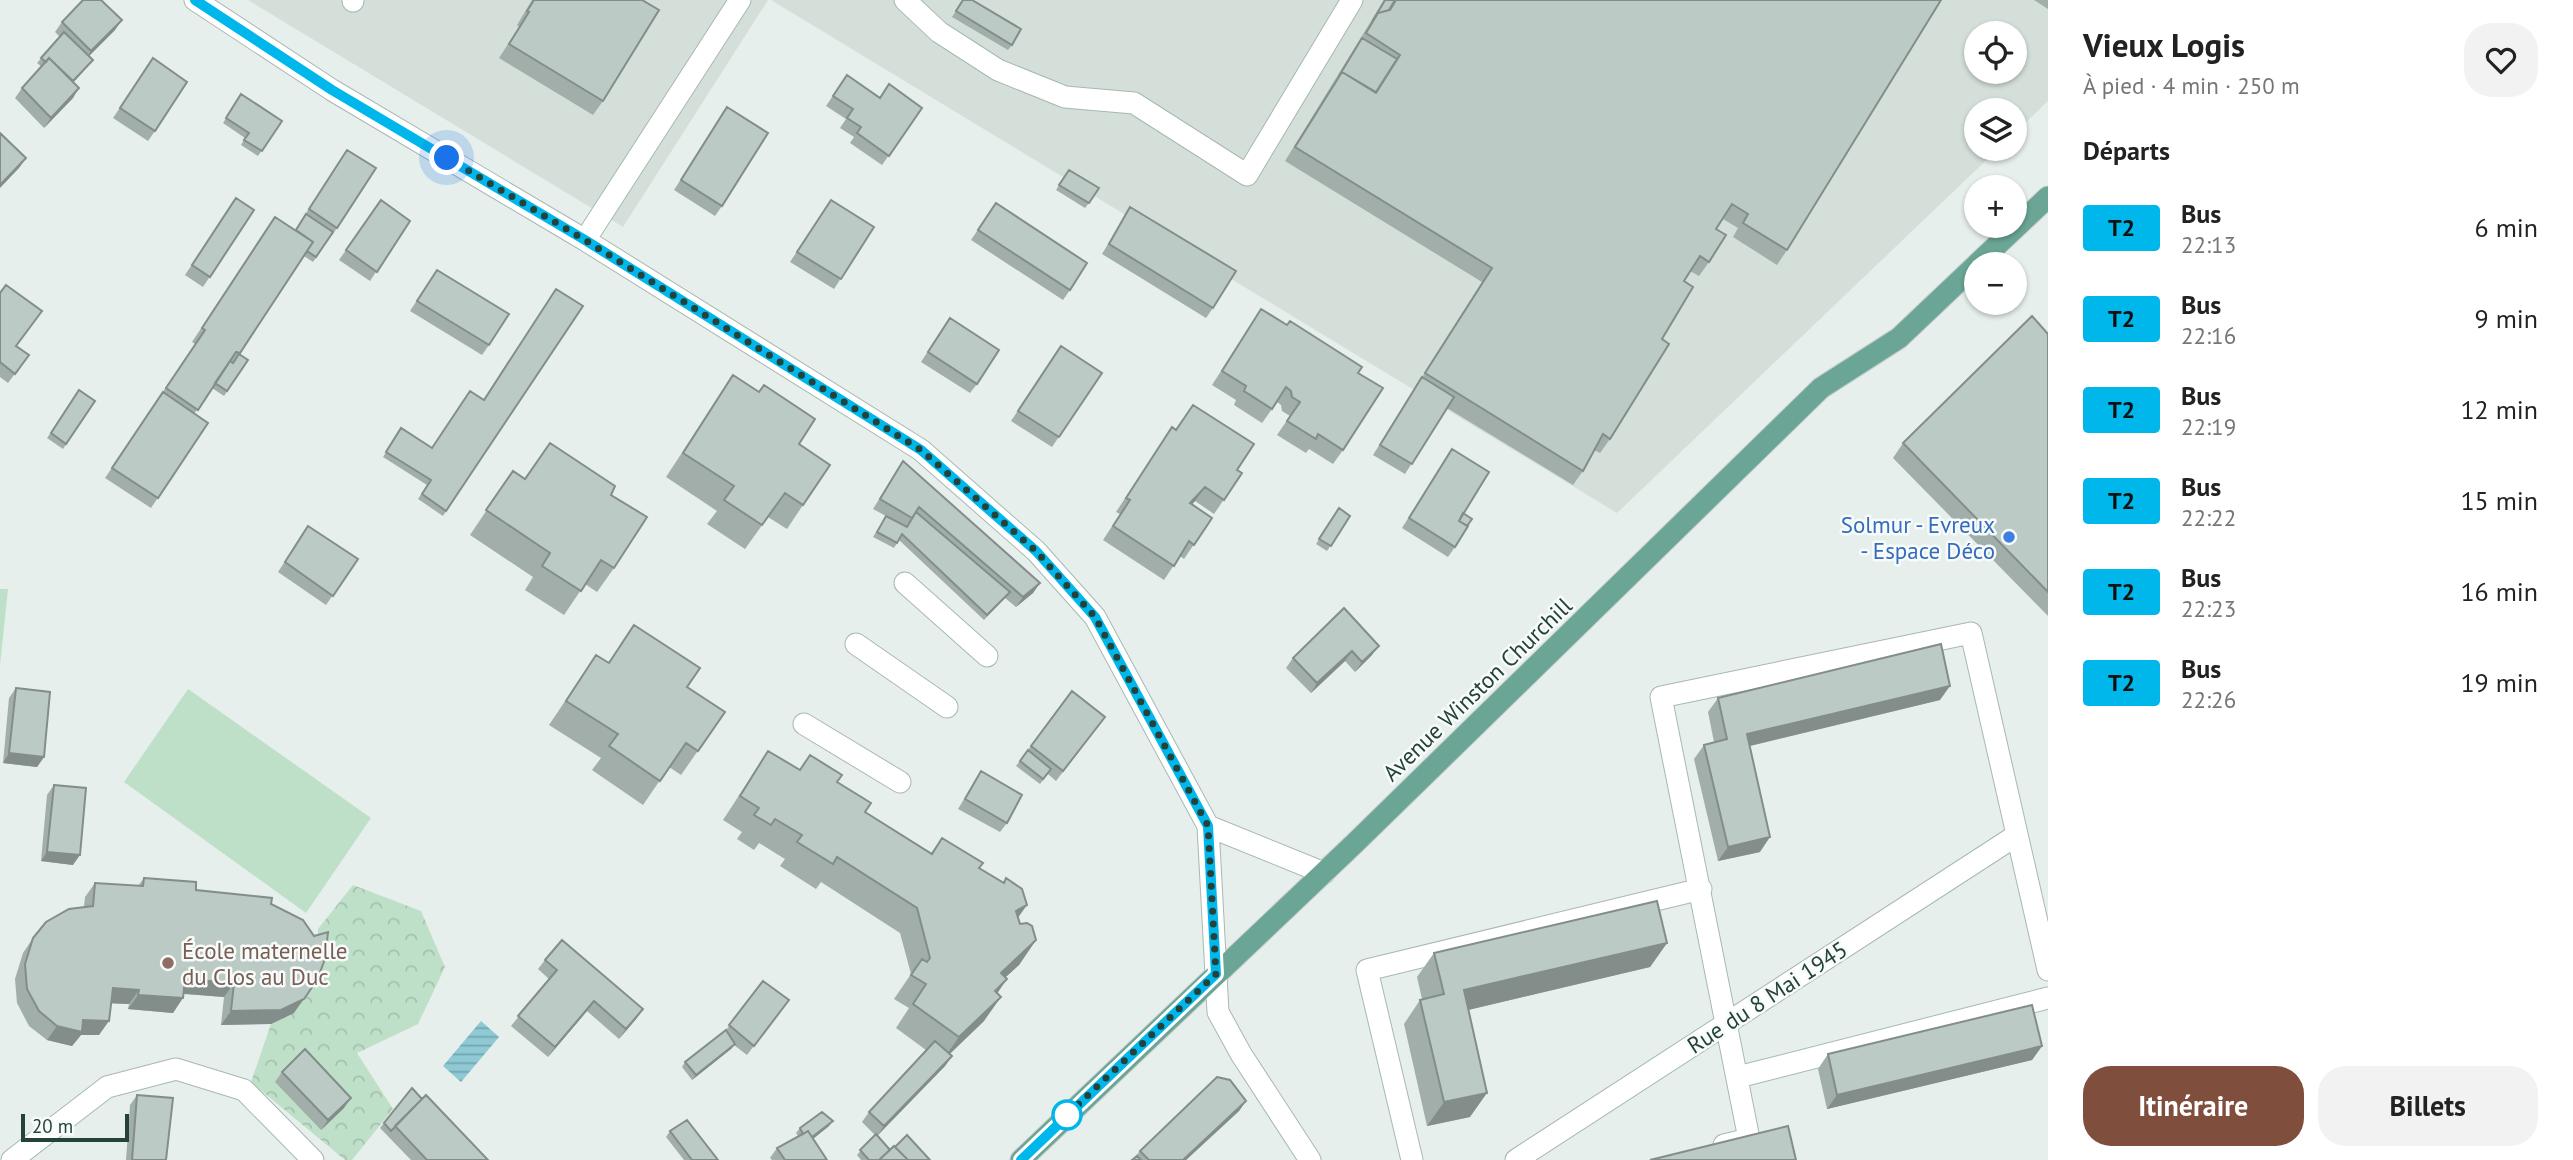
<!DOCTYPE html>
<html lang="fr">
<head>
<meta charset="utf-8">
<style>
  body { margin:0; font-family:"PT Sans",sans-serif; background:#f2f2f2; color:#222; height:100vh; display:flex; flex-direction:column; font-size:26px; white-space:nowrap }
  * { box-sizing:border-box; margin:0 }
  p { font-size:23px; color:#767676 }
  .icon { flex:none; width:38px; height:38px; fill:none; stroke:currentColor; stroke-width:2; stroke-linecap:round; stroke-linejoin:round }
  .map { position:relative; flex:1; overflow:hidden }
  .details { display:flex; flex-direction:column; background:#fff; width:525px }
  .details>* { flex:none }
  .badge { padding:0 14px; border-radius:5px; font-size:24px; line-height:46px }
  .controls { position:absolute; left:1964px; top:21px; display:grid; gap:14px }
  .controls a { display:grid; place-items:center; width:63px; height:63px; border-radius:50%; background:#fff; box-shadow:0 2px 5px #0004; font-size:35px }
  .scale { position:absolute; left:21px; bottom:18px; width:108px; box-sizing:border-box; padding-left:7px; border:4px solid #24423a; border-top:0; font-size:19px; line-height:24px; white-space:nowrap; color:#24423a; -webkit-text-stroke:5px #f7fbf9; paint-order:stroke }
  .you { position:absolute; width:35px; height:35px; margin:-18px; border:5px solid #fff; border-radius:50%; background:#1a73e8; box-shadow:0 0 0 10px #1a73e833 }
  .map>.badge { position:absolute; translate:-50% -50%; box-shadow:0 0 0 4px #fff }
  h2 { padding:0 35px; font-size:26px; line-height:63px }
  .round { display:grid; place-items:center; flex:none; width:74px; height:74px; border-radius:28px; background:#f2f2f2 }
  .summary { display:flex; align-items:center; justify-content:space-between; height:119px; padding:0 35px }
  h1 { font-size:33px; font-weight:700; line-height:52px }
  .button { display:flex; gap:14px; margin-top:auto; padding:14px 35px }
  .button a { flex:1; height:80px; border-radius:28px; background:#804e3d; color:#fff; font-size:28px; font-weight:700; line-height:80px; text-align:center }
  .button a+a { background:#f2f2f2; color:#222 }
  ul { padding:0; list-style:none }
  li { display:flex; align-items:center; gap:21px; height:91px; padding:0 35px }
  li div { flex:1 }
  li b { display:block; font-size:26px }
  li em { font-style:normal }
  li .badge { min-width:77px; font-weight:700; text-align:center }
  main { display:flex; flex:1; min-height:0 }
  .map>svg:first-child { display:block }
  .built { fill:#d4dfda; fill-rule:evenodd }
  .grass { fill:#bfe0c8 }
  .park { fill:url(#park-crowns) }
  .water { fill:url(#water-rules) }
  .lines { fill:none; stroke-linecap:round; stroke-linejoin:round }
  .minor-casing { stroke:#a8b8b2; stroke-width:23 }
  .major-casing { stroke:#c2cac8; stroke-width:23 }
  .minor { stroke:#fff; stroke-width:21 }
  .major { stroke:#6aa596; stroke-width:21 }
  .wall { fill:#a1aea9 }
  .shaded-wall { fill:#838d89 }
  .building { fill:#bbcac4; stroke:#838d89; stroke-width:2 }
  .line-casing { stroke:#fff; stroke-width:16 }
  .line { stroke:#00b7eb; stroke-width:10 }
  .walk { stroke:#24423a; stroke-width:7; stroke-dasharray:0 12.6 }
  .shop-dot { fill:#3f7fe0; stroke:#f7fbf9; stroke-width:2.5 }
  .education-dot { fill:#8d6e63; stroke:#f7fbf9; stroke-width:2.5 }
  .stop-dot { fill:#fff; stroke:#00b7eb; stroke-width:3.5 }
  .labels { text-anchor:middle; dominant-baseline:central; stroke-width:5; stroke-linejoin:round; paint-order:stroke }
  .shop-label { font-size:23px; fill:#366cbe; stroke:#f7fbf9; text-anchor:end }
  .street-label { font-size:23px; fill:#24423a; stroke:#f7fbf9 }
  .education-label { font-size:23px; fill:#785e54; stroke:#f7fbf9; text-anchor:start }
</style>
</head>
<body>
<main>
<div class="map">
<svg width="2048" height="1160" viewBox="0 0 2048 1160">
  <defs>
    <pattern id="park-crowns" width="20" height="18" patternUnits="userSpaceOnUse" patternTransform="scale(1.75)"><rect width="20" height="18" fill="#bfe0c8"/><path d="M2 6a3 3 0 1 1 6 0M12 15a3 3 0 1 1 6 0" fill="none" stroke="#a4c1ad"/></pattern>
    <pattern id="water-rules" width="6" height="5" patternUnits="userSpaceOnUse" patternTransform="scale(1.75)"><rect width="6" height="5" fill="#8ec9d4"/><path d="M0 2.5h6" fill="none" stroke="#74a5ad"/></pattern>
  </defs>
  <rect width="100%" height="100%" fill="#e6efeb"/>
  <!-- built -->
  <path class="built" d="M248,0H768L623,227Z
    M771,0H2048V101L2014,134V110H1976V149H1998L1617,513ZM1976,33H2014V72H1976Z"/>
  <!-- grass -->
  <path class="grass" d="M0,589H8L0,665Z
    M188,689L371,818L306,913L124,782Z"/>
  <!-- park -->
  <path class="park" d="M353,885L421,911L445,967L418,1024L357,1053L393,1109L352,1160H345L251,1082L271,1024L318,946V929Z"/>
  <!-- water -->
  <path class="water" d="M481,1021L499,1037L461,1082L443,1066Z"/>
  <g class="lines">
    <!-- minor casing -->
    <g class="minor-casing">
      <path id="minor" d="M195,0L332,90L585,240L921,450L1036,551L1095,617L1208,826L1218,1012L1241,1054L1310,1160
        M905,0L939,32L998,70L1065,97L1134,103L1247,175L1352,0
        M353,1V0
        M585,240L740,0
        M905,583L987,656
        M856,644L947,707
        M804,724L900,782
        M1208,826L1324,873
        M1738,1077L2048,998
        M1724,1145L1749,1139L1661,697L1971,633L2048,970
        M12,1160L107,1087L176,1069L244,1090L313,1160
        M1412,1160L1367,970L1701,889
        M1516,1160L2017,835"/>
    </g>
    <!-- major casing -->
    <g class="major-casing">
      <path id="major" d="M1977,264L2048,197
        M1021,1160L1355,843L1821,388L1899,338L1976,265"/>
    </g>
    <!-- minor -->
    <use href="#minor" class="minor"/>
    <!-- major -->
    <use href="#major" class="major"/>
  </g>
  <!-- wall -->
  <path class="wall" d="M532,0H642L603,101L593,115L499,58L519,27L517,25Z
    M963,0L1012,45L1008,50L952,17Z
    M1384,0H1941L1787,250L1777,265L1733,237L1738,228L1723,219L1716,229L1709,262L1699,276L1690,271L1684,281L1662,339L1610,439L1600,453L1594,450L1583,471L1573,485L1447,408L1405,474L1373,455L1482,282L1285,161Z
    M2034,0H2048V9Z
    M62,22L115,30L89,56V65L74,82L73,98L44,128L15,98L22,88L42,67L37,63L60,37L55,32Z
    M153,58L155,131L148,141L113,118Z
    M847,75L880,97L922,108L882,165L850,143L854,137L840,128L846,119L826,106Z
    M241,94L282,121L258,156L241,145L245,138L223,123Z
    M727,107L722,206L715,216L674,190Z
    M347,150L337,228L313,262L304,256L239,354L248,360L224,396L212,388L194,414L208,423L151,508L105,478L195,344L192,342L275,217L295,230Z
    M1069,170L1089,203L1085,208L1056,190Z
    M236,198L254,210L203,287L185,275Z
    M381,200L410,221L370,281L339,260Z
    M831,200L874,227L834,289L790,262Z
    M996,203L1070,290L1063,300L971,240Z
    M1130,207L1213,308L1206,318L1102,254Z
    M437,270L489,345L482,355L410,311Z
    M0,293L16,346L29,355L8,383L0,377Z
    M1261,309L1358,373L1343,450L1333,464L1309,449L1306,453L1277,435L1290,416L1282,411L1281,405L1277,402L1262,423L1234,405L1236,400L1212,385Z
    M943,328L977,384L970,393L921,362Z
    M2048,334V616L1893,458L1903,443Z
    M1061,346L1102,373L1052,447L1011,421Z
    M733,375L799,444L803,505L787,529L768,517L745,549L707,524L717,511L666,477Z
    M79,390L95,401L63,449L47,438Z
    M483,400L446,511L443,516L418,499L427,485L383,457L401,428L431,448Z
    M1172,427L1242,473L1214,514L1195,501L1192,505L1212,518L1184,559L1180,556L1164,580L1103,540L1120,514L1116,512Z
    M1452,449L1463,513L1455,547L1448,557L1402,528Z
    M903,461L1040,583L1033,593L1016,607L1005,598L984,620L899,540L894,548L873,537L886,516L873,509Z
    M513,471L525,479L611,495L614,568L597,592L585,584L564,615L525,590L533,577L470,535Z
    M1339,508L1350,516L1327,551L1316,544Z
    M308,526L358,559L326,605L278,572Z
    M1344,608L1372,655L1355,672L1345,661L1311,693L1286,668L1293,658Z
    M634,625L687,687L725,712L681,775L669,767L643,805L592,770L601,758L549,725L596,655L608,663Z
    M16,688L44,757L37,767L3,763L9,698Z
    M1072,691L1105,717L1056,781L1048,774L1040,784L1016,766Z
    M1718,698L1940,700L1750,746L1760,852L1718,861L1694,759L1704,745L1714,742L1708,712Z
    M768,751L799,770L837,782L865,812L931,853L942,838L979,868L1018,917L1020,924L1036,940L1019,965L1005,977L984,1021L950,1054L952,1056L945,1066L877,1136L890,1150L930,1160H861L857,1155L875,1135L862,1122L869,1112L926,1050L896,1028L909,1008L894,999L911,974L900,933L821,882L816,889L780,866L785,859L759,843L754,850L737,839L742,832L723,820Z
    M981,771L1007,823L1000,832L958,809Z
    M54,785L73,865L41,861L47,795Z
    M144,878L196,890L271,904L294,1013L271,1024L221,1025L224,997L184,994L173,1013L128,1009L129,1004L111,1003L99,1035H81L72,1046L47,1040L29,1026L17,1003L15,979L23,953L33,938L84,907L85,897L95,883L138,886Z
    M1667,943L1650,967L1468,1010L1470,1117L1427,1126L1404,1024L1420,1000L1422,999L1417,977L1434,953Z
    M545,960L643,1009L636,1019L619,1039L587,1011L548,1057L511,1026L549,979L538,969Z
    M763,981L789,1000L747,1055L734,1045L731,1049L692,1080L682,1067L685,1062L726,1030Z
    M2042,1046L2032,1060L1827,1109L1818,1069L1828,1054Z
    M282,1072L344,1108L321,1130L275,1082Z
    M137,1095L166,1160H126L130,1105Z
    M422,1099L488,1160H411L380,1128L384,1123Z
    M1246,1101L1239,1111L1186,1160H1132L1140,1151Z
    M829,1126L813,1139L827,1160H772L770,1158L777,1148L798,1136L796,1133L800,1128Z
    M670,1131L718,1160H684L666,1137Z"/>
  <!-- shaded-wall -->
  <path class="shaded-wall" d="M122,20L115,30L84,61L91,51Z
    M79,88L73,98L44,128L51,118Z
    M26,158L19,168L0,188V185Z
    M1205,487L1195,501L1180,517L1190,503Z
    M1040,583L1033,593L1016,607L1023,597Z
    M1379,646L1372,655L1355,672L1362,662Z
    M1352,651L1345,661L1311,693L1317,683Z
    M1950,686L1940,700L1737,749L1747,734Z
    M9,753L44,757L37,767L3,763Z
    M1770,837L1760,852L1718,861L1728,847Z
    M47,852L80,855L73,865L41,861Z
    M1027,905L1010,929L1016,911Z
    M1036,940L1019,965L984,997L1001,973Z
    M1667,943L1650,967L1447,1015L1464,990Z
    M185,979L234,983L224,997L175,993Z
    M1007,979L990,1004L995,991Z
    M317,980L294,1013L271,1024L221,1025L231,1011Z
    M113,988L139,990L129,1004L102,1003Z
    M138,995L183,998L173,1013L128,1009Z
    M1001,997L984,1021L942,1061L959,1037Z
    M594,1001L587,1011L548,1057L555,1047Z
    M643,1009L636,1019L619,1039L626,1029Z
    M83,1020L109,1021L99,1035H81L72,1046L47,1040L57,1026Z
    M735,1044L731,1049L692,1080L696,1075Z
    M2042,1046L2032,1060L1827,1109L1837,1095Z
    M952,1056L945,1066L877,1136L884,1126Z
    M1487,1093L1470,1117L1427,1126L1444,1102Z
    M351,1098L344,1108L321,1130L328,1120Z
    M1246,1101L1239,1111L1186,1160H1183Z
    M833,1121L829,1126L804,1146L808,1141Z"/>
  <!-- building -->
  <path class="building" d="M83,0H101L122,20L91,51L62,22Z
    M534,0H642L659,10L603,101L509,44L529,12L527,11Z
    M963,0H972L1021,29L1012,45L956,11Z
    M1385,0H1395L1389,10L1378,13L1372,22Z
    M1396,0H1941L1787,250L1743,223L1748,214L1732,204L1716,229L1726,235L1709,262L1700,256L1684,281L1693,287L1662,339L1669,344L1610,439L1603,434L1583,471L1425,373L1492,268L1295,147L1342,72L1376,93L1400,55L1366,33L1378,13L1390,10Z
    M64,32L93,60L73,81L49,58L46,62L41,58Z
    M1362,38L1397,59L1376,92L1342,72L1339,76Z
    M49,58L79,88L51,118L22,88Z
    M153,58L187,82L155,131L120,108Z
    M847,75L880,98L889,84L922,108L889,156L857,133L861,127L847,118L853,109L833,96Z
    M241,94L282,121L262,151L244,140L249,133L226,118Z
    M727,107L768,133L722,206L681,180Z
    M0,133L26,158L0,185Z
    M347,150L376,168L337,228L309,209Z
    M1069,170L1099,188L1089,203L1059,185Z
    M236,198L254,210L210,277L192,265Z
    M381,200L410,221L377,272L346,250Z
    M831,200L874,227L841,279L797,252Z
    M996,203L1087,263L1070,290L978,230Z
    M1130,207L1236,271L1213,308L1109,244Z
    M306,214L333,232L316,257L307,251L313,242L296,230Z
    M275,217L313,242L240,353L236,352L198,410L166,388L205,330L202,328Z
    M437,270L509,314L489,345L417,301Z
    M6,285L42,311L16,346L29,355L15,374L0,362V293Z
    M556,289L583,306L446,511L422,494L431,480L386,452L401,428L432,448L470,391L484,400Z
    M1261,309L1287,325L1290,321L1362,367L1358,373L1383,388L1343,450L1318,434L1316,439L1287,421L1300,402L1292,397L1291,391L1286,387L1272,409L1244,391L1246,386L1222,371Z
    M2032,316L2048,334V592L1903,443Z
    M950,318L999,350L977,384L928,352Z
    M1061,346L1102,373L1059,437L1018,411Z
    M239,354L248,360L227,391L215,383L230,361L233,363Z
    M733,375L759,392L764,385L815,419L799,444L830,465L803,505L785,493L762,525L724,500L734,486L683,453Z
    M1422,377L1454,397L1412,464L1380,445Z
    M79,390L95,401L66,444L51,433Z
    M163,392L208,423L158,498L112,468Z
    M1193,405L1254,444L1237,470L1242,473L1224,500L1205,487L1190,503L1212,518L1194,545L1189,541L1174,566L1113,526L1130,500L1126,498L1172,427L1176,430Z
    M550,443L615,486L611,495L647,517L614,568L601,560L581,591L542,566L550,553L486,510L513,471L525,479Z
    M1452,449L1489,472L1459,521L1468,526L1455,547L1409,518Z
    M903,461L1040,583L1023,597L919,507L912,518L880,499Z
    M1339,508L1350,516L1331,546L1319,539Z
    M916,512L1010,592L987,615L902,534L897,543L877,532L886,516L907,527Z
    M1463,513L1472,519L1467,526L1459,521Z
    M308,526L358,559L333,596L285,562Z
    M1344,608L1379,646L1362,662L1352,651L1317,683L1293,658Z
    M634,625L700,668L687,687L725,712L698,751L686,743L660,781L609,746L618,734L566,701L596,655L609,663Z
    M1941,644L1950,686L1747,734L1770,837L1728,847L1704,745L1727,739L1718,698Z
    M16,688L50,692L44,757L9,753Z
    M1072,691L1105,717L1063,771L1031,746Z
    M1028,750L1051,769L1043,779L1020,761Z
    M768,751L800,770L810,755L842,775L837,782L871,803L865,812L932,854L942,838L983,863L979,868L1004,883L1006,878L1022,889L1027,905L1016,911L1020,924L1027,923L1032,926L1036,940L1001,973L1007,979L995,991L1001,997L959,1037L913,1004L926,984L911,975L922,959L927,962L930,958L917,908L837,857L833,864L797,842L802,835L775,819L771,825L754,815L759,808L740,796Z
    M981,771L1022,795L1007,823L965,799Z
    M54,785L86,788L80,855L47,852Z
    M144,878L196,882V890L272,898L271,904L303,920L314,936L328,932L325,959L317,980L304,999L281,1010L231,1011L234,983L185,979L183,998L138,995L139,990L113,988L109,1021L83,1020L82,1032L57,1026L39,1011L27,989L25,964L33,938L46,922L69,909L93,906L95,883L143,886Z
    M1657,901L1667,943L1464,990L1487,1093L1444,1102L1420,1000L1444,994L1434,953Z
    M562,940L643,1009L626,1029L594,1001L555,1047L518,1016L557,970L545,960Z
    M763,981L789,1000L754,1046L729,1025Z
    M2032,1005L2042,1046L1837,1095L1828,1054Z
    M726,1030L735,1044L696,1075L685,1062Z
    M935,1041L952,1056L884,1126L869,1112Z
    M305,1049L351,1098L328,1120L282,1072Z
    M1217,1077L1230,1080L1246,1101L1183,1160H1149L1140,1151Z
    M412,1088L422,1099L391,1131L384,1123Z
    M137,1095L173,1098L166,1160H132Z
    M426,1095L488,1160H427L395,1126Z
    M822,1112L833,1121L812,1137L808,1131L803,1134L800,1128Z
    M687,1120L718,1160H692L670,1131Z
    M1788,1126L1796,1160H1650Z
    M808,1131L827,1160H785L777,1148Z
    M876,1134L890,1150L879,1160H869L860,1150Z
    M907,1135L930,1160H908L895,1147Z
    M894,1146L908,1160H879Z
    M1137,1156L1141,1160H1132Z"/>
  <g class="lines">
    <!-- line casing -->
    <g class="line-casing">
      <path id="line" d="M195,0L332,90L585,240L921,450L1036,551L1095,617L1208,826L1216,974L1021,1160"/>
    </g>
    <!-- line -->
    <use href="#line" class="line"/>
    <!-- walk -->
    <path class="walk" d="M447,158L585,240L921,450L1036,551L1095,617L1208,826L1216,974L1067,1115"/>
  </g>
  <!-- markers -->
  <circle class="shop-dot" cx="2009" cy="537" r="7"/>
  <circle class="education-dot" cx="168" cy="963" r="7"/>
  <circle class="stop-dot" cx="1067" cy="1115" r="14"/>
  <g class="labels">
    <!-- shop labels -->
    <g class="shop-label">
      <text x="1995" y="524">Solmur - Evreux<tspan x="1995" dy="26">- Espace Déco</tspan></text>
    </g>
    <!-- street labels -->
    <g class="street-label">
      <text transform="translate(1477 689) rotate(-44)">Avenue Winston Churchill</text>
      <text transform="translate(1767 997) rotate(-33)">Rue du 8 Mai 1945</text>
    </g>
    <!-- education labels -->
    <g class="education-label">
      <text x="182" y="950">École maternelle<tspan x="182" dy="26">du Clos au Duc</tspan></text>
    </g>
  </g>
</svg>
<div class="controls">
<a><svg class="icon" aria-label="locate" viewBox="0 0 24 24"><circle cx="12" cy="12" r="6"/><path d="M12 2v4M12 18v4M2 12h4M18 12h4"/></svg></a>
<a><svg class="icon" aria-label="layers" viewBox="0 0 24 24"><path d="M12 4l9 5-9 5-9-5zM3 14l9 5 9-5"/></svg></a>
<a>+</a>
<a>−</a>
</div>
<div class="scale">20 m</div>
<div class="you" style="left:447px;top:158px"></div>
</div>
<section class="details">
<div class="summary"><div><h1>Vieux Logis</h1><p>À pied · 4 min · 250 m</p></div><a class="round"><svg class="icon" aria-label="heart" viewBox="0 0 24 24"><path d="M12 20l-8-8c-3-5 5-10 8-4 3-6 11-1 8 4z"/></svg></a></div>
<h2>Départs</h2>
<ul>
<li><span class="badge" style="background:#00b7eb;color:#111">T2</span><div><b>Bus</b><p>22:13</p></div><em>6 min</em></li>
<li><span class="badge" style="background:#00b7eb;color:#111">T2</span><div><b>Bus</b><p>22:16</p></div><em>9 min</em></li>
<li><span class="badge" style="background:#00b7eb;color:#111">T2</span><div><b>Bus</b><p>22:19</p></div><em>12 min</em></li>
<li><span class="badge" style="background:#00b7eb;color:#111">T2</span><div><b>Bus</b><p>22:22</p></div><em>15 min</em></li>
<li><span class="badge" style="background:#00b7eb;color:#111">T2</span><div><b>Bus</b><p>22:23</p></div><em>16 min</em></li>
<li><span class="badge" style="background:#00b7eb;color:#111">T2</span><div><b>Bus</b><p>22:26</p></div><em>19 min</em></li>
</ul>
<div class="button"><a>Itinéraire</a><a>Billets</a></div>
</section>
</main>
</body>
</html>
